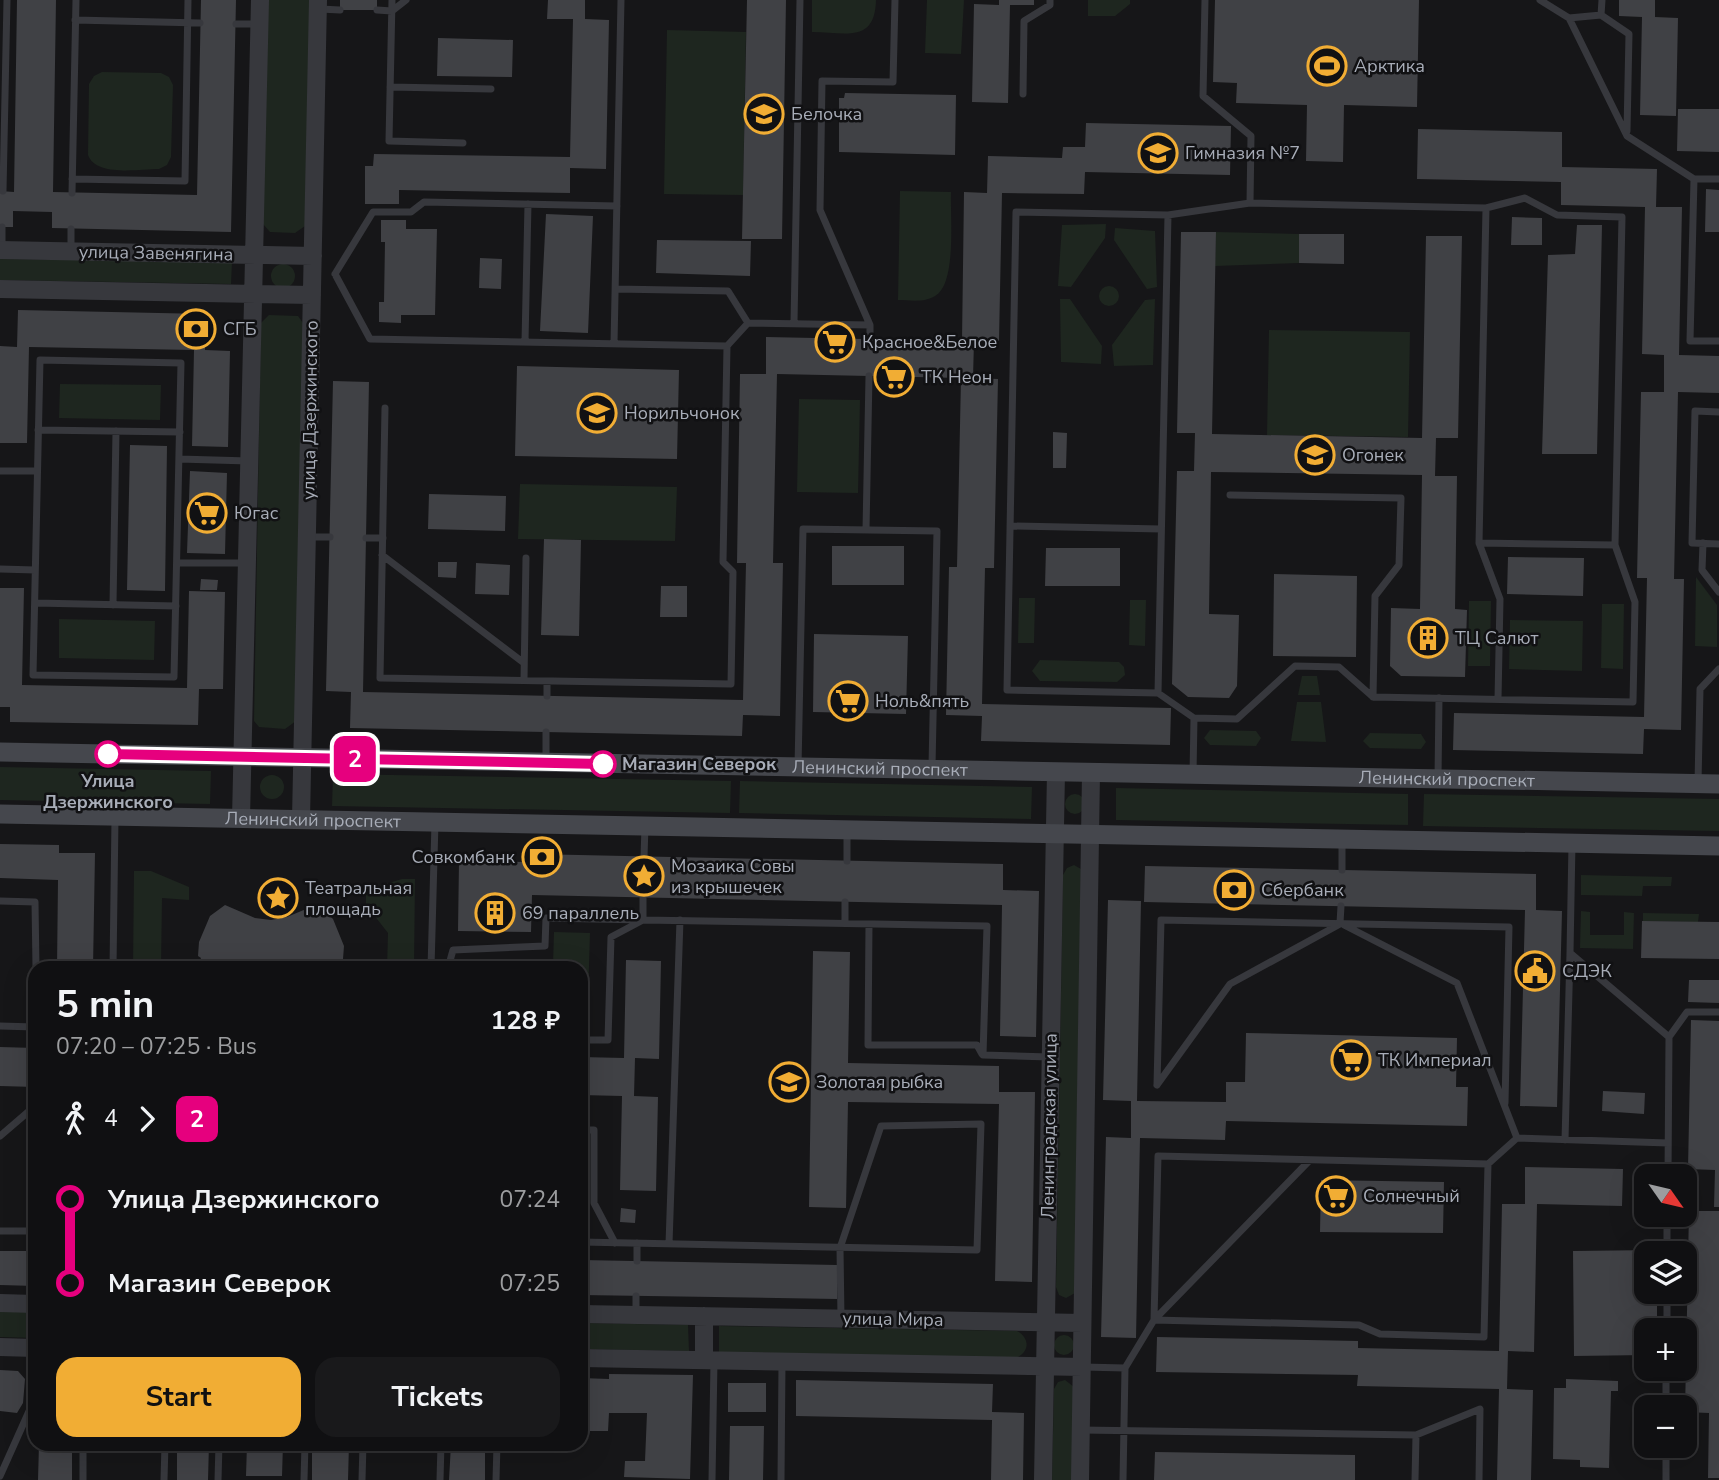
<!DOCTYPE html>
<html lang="en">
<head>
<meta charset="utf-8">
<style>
  body { margin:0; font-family:"Nunito Sans",sans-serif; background:#19191b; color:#f1f3f6; height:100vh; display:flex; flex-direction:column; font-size:26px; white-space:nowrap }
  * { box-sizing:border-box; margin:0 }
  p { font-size:23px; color:#9c9d9f }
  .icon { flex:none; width:38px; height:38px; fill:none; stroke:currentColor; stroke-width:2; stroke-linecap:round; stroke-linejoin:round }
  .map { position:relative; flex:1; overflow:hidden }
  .drawer { position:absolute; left:28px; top:961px; width:560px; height:490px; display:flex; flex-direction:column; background:#101012; border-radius:21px; box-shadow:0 7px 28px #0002,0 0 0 2px #303032 }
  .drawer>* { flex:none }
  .badge { padding:0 14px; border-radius:10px; font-size:24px; line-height:46px }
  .needle { width:46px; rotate:124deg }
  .buttons { position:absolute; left:1634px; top:1164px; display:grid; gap:14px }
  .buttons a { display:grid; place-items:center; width:63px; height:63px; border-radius:14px; background:#101012; box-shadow:0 7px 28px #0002,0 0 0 2px #303032; font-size:35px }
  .map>.badge { position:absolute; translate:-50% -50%; box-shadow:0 0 0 4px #fff }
  .legs { display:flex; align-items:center; gap:10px; height:77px; padding:0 28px; font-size:23px }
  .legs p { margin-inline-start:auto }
  .summary { display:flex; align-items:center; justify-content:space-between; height:119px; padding:0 28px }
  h1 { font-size:38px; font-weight:700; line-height:52px }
  .cta { display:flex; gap:14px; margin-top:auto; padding:14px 28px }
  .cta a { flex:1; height:80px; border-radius:21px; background:#f1ad34; color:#111; font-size:28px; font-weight:700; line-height:80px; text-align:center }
  .cta a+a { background:#19191b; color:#f1f3f6 }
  ul { padding:0 28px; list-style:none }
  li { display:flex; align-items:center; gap:24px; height:84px; font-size:26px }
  li i { display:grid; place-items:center; width:10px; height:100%; margin:0 9px; background:currentColor }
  li i::after { content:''; width:18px; height:18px; margin:-9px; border:5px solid; border-radius:50%; background:#101012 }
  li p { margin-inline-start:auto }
  li:first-child i { background:linear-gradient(#0000 50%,currentColor 0) }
  li:last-child i { background:linear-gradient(currentColor 50%,#0000 0) }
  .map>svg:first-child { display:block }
  .green { fill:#1e261f }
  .building { fill:#404145 }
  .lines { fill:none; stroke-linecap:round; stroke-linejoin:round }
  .service { stroke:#37383d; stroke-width:7 }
  .tertiary { stroke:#37383d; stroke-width:18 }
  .secondary { stroke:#45474d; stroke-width:19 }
  .line-1-casing { stroke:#fff; stroke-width:16 }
  .line-1 { stroke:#e6007e; stroke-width:10 }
  .stop-1-dot { fill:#fff; stroke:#e6007e; stroke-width:3.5 }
  .labels { text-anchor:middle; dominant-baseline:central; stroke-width:5; stroke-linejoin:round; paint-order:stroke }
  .poi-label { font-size:18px; fill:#a8adb8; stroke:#111113; text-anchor:start }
  .street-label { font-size:18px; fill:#a8adb8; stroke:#111113 }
  .stop-label { font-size:18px; font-weight:bold; fill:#a8adb8; stroke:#111113; text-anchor:start }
</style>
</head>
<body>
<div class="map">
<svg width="1719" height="1480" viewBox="0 0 1719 1480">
  <rect width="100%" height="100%" fill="#161618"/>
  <!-- green -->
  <path class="green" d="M267,0H310L305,226L295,233L270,232L263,224Z
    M812,0H876C875,44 845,32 812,32Z
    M927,0H964L961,54L925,53Z
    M1088,0H1130V4L1115,16H1088Z
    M667,30L746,32L743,195L664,194Z
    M102,72L161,73L169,77L173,85L171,157L167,165L159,169C139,169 96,177 88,155L89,84L94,76Z
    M900,191L951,192C950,216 957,284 935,296C924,303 910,300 898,300Z
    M1106,224L1105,238L1071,287L1058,286L1062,225Z
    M1115,228L1155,231L1157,287L1147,289L1114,240Z
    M1216,232L1299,234V263L1215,266Z
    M0,259L232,262L231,284L0,280Z
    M271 276a12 12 0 1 1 24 0a12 12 0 1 1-24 0Z
    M1099 296a10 10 0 1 1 20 0a10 10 0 1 1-20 0Z
    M1060,299H1070L1102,346L1101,364L1061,362Z
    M1155,299L1153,365L1114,366L1112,345L1145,300Z
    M269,315L298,316L303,323L296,721L285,729L259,727L254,721L261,323Z
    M1269,330L1410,332L1408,437L1267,435Z
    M60,384L161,385L160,420L59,418Z
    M799,399L860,400L858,493L797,492Z
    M520,484L677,487L675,541L518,539Z
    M1696,577L1717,605V647L1695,646Z
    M1019,598H1035L1034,643H1018Z
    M1130,600H1146L1145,646L1129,645Z
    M1469,601H1491L1490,666H1468Z
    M1602,604H1624L1623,669L1601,668Z
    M59,619L155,621L154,660L59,658Z
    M1510,620L1583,621L1582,671L1509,669Z
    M1040,660L1119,662L1124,667L1125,675L1117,682L1040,681L1032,671Z
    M1302,676H1317L1320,695H1298Z
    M1297,702H1321L1326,742L1291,741Z
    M1210,730L1256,731L1261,738L1256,746L1210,745L1204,738Z
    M1370,733L1421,734L1426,742L1421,749L1370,748L1363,741Z
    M0,767L211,771L210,804L0,800Z
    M333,774L731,781L730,813L332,806Z
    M260 787a12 12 0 1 1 24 0a12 12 0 1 1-24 0Z
    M740,781L1032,787L1031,819L739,813Z
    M1116,788L1408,794V825L1116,820Z
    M1065 804a10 10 0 1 1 20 0a10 10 0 1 1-20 0Z
    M1424,794L1719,799V831L1423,826Z
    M1074,865L1081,869L1075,1293L1066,1298L1059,1295L1056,1287L1063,875L1067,868Z
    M134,871H151L189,887V900L162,898L161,968H133Z
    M1581,875L1672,877L1671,886H1643L1642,896L1581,895Z
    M402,879H415L414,968H387L388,933L366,905V890Z
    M1581,911L1590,912V935H1624V912L1634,913L1633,949L1580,948Z
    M1643,913L1699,914L1698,922L1643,921Z
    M554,932L590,933L588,999H581V968H480V962L553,964Z
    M0,1311L35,1312V1338L0,1337Z
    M581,1323L688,1325L689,1351L581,1349Z
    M719,1326L1017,1331C1030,1338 1030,1352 1016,1358L719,1352Z
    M1054 1345a10 10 0 1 1 20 0a10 10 0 1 1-20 0Z
    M1065,1380L1074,1387L1072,1480H1052L1054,1389L1058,1382Z"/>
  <!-- building -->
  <path class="building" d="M17,0H56L53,192L197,195L201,0H236L231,232L52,228V212L13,211V227H0V191L14,192Z
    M340,0H377V10H340Z
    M548,0H585V19L609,20L606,169L570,168V193L399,190V204H365V166H373L374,154L570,157L573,19H547Z
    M747,0H786L782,239H742Z
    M999,0H1034V5H1010L1008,103L972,102L974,4L999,5Z
    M1215,0H1419L1417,107L1344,105L1343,162L1306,161L1307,105L1236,103L1237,83L1213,82Z
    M1619,0H1655V17L1678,18L1676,116L1640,115L1642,17L1619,16Z
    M438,38L513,40L512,77L437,76Z
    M845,93L956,95L955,155L839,152V98H844Z
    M1678,109H1719V152L1677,151Z
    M1086,123L1231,126L1230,175L1085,172L1084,194L1002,193L999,341H974L973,378L998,379L994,568H985L982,704L1171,708L1170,745L981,741L982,716L946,715L949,567H957L961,378L777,374L773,563H783L780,716L743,715L742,736L350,728L351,692L326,691L333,381L369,382L363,692L743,700L746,563H737L740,374H766V337L962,341L964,192L987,193L988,156L1062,158L1063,147H1085Z
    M1418,129L1562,132V167L1657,169L1656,207H1682L1679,355L1719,356V393L1678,392L1674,579H1684L1681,730L1644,729L1643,754L1453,750L1454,713L1644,717L1647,578H1637L1641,392H1664V355L1642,354L1645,207L1561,205V182L1417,179Z
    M1706,189L1719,190V232H1705Z
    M546,214L593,216L588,333L540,331Z
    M1512,217L1542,218V245H1511Z
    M381,220H406V229H437L435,315H401V323L379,322V302H384L385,242H381Z
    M1577,225H1602L1597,454H1542L1548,255L1575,254Z
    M1181,232H1216L1212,434L1422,438L1426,236H1462L1458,438H1436L1435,476H1457L1455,609L1467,610L1465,677L1401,676L1390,666L1391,608L1420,609L1422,475L1211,472L1209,614L1239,615L1237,686L1229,698L1188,697L1172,684L1177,471H1194L1195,433H1177Z
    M1299,234H1344V264L1299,263Z
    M657,240L751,241L750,276L656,273Z
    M480,258L502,259L501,289L479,288Z
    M18,310L206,314L205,350L230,351L228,447L192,446L194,350L29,347L27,443H0V346L17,347Z
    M517,366L679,370L677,459L515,456Z
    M1053,432L1067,433L1066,468H1053Z
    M130,445L167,446L165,591L127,590Z
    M190,471L227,473L225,554L187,553Z
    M429,494L506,496L505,531L428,529Z
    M544,539L581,540L579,636L541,635Z
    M832,546H904V585H832Z
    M1046,548H1120V586H1045Z
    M1508,557L1584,558L1583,596L1507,594Z
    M438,562H457L456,578L438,577Z
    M476,563L510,565L509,595L475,594Z
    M1274,574L1357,576L1356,657L1273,656Z
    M201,579L218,580L217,590H200Z
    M661,586H687V617H660Z
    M0,588H24L22,685L187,688L189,591L225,592L223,689H199L198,725L10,722V707H0Z
    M814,634L908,636L906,714L813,712Z
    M0,844L59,845V853H95L93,968H57L58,880L0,878Z
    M533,854L1003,864V890L1039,891L1036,1037L1000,1036L1002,905L532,895L531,932L458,931L459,861L533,862Z
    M1145,866L1536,874V910L1562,911L1557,1107L1520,1106L1525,910L1144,902Z
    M1108,900L1141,901L1137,1101L1226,1102V1082H1245L1246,1033L1457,1038L1456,1087H1468L1467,1126L1226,1121L1225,1140L1140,1138L1136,1338L1101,1337L1106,1137L1131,1138V1101L1103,1100Z
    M318,904L333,919L344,946L343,959L336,962L339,968H197L201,958L198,956L199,942L210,916L225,905L255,918L271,920L287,917Z
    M1642,921L1719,922V959L1641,958Z
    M813,951L850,952L848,1063L999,1066V1092H1035L1032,1282L995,1281L999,1104L848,1102L846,1208L809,1207Z
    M626,960L661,961L659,1059L635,1058L634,1096L658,1097L656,1191L620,1190L622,1096L581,1095V1057L624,1058Z
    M1689,980H1719V1003L1688,1002Z
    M1691,1020L1719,1021V1207H1714L1715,1170L1688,1169Z
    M0,1047L35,1048V1087L0,1086Z
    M1603,1091L1645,1093L1644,1114L1602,1111Z
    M1525,1167L1623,1169L1622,1206L1537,1204L1534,1352L1508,1351L1507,1389L1533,1390L1531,1480H1497L1499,1389L1357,1386L1358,1375L1156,1372L1157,1337L1358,1341V1348L1499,1351L1502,1204H1525Z
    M1321,1180L1444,1182L1443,1233L1320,1232Z
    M621,1208L636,1210L635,1223L620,1222Z
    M1689,1211H1719V1478H1708L1709,1413L1685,1412Z
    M1656,1250V1253H1647V1292H1657V1330H1647V1355L1574,1356L1573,1251Z
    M0,1251H35V1286L0,1285Z
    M581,1260L837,1265V1299L581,1295Z
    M0,1370L18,1371L25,1379L23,1403L17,1413L0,1411Z
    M609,1374L693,1375L690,1479L624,1477L625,1461H645L647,1413H609L608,1431H590L587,1440L581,1443V1378L609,1379Z
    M1566,1379L1618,1381V1391H1611L1609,1468L1580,1467V1460L1553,1459L1554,1388H1566Z
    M796,1380L993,1384L992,1412L1024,1413L1023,1480H991L992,1420L796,1416Z
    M728,1383H766V1412H728Z
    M730,1426H764L763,1480H729Z
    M39,1444H72V1480H38Z
    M177,1444H209L208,1480H177Z
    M247,1444H283L282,1476H246Z
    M312,1444H349L348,1480H312Z
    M451,1444H485V1480H449Z
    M1155,1452L1355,1455V1480H1154Z"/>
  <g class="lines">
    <!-- service -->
    <path class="service" d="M392,0L389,141L463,143
      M1205,0L1203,96L1251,136L1250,203
      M1540,0L1569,18L1627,136L1694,179H1719
      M1602,0L1601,15L1629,34L1627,131
      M320,9L340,10
      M377,10L392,11L406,0
      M1569,18L1601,15
      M75,20L200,23
      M236,24H259
      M390,87L491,89
      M1023,94L1024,21L1050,5V0
      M72,179L185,181L188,0
      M1694,179L1690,341H1719
      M3,191L7,0
      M72,193L76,0
      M1486,208L1479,543L1500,599L1498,699
      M2,249V227
      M71,249V229
      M335,274L370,339L727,346
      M335,274L373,212H411L424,202L617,206
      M616,289L728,291L748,323
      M794,323L800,0
      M870,339V325L820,210L822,81L893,82L895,0
      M525,342L528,204
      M614,344L621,0
      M40,360L181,363L174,677L33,675Z
      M385,408L380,678L731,684L733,572L723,562L727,346L748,323L870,325
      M1719,412L1695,411L1692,543L1719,544
      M38,430L180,432
      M179,459L249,461
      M0,471H37
      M1010,526L1161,529
      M866,530L869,376
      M308,537H330
      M366,538H383
      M1479,543L1615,545
      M1703,543L1702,570L1719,592
      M382,555L524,663
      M177,563H246
      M0,569L35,570
      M35,603L176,606
      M113,605L116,431
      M524,680L526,558
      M1158,693L1168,215
      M547,696V681
      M1194,718L1237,719L1295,666L1339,667L1373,697
      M546,759V732
      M798,767L803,529L937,531L932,766
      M1193,774L1194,718L1158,693L1007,690L1016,212L1168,215L1250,203L1486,208L1525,198L1557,215L1622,217L1615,545L1635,602L1633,702L1373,697L1375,596L1399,565L1401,498L1230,495
      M1438,778L1439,698
      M1698,783L1700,689L1719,669
      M1572,843L1570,953L1669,1037L1668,1176
      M644,857L645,826
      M847,861V830
      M1342,870V839
      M0,901L35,902L36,968
      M845,923V902
      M1340,923L1341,906
      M869,924L868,1045H977L982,1054
      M1344,925L1457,983L1517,1138
      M113,968L115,818
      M431,968L435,822
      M448,968L453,950L545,946L546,918L643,920V898
      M0,1026L35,1027
      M1669,1037L1687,1012H1719
      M581,1040H608L611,937L643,920L987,926L983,1055
      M983,1055L1049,1057
      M1157,1085L1161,920L1509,927L1505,1103
      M1157,1085L1230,984L1340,924
      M581,1130H594V1203L615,1243
      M0,1136L35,1106
      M1565,1140L1570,953
      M0,1231H34L35,1208
      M581,1242L977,1250L981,1124L881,1126L840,1248L841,1318
      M669,1244L680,920
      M1667,1253V1214
      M637,1261V1243
      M636,1313V1296
      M1154,1320L1158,1156L1488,1164L1517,1138L1668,1143
      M1154,1320L1359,1325L1380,1334L1484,1337L1488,1164
      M1667,1330V1292
      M1083,1367L1125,1368L1154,1320L1310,1160
      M1666,1407V1368
      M1081,1430L1416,1435L1415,1480
      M1416,1435L1480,1409L1479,1480
      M0,1476L30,1409L35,1355
      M83,1480V1444
      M164,1480L165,1444
      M218,1480L219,1444
      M304,1480L305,1444
      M362,1480L363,1444
      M440,1480L441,1444
      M496,1480L497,1444
      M712,1480L714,1361
      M781,1480L782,1363
      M1123,1480L1125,1368
      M1666,1480V1446"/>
    <!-- tertiary -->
    <path class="tertiary" d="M0,250L313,256
      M0,289L312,295
      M241,818L260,0
      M301,819L318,0
      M0,1303L35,1304
      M581,1314L1082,1323
      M0,1347L35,1348
      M581,1358L1082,1367
      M704,1360V1316
      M1043,1480L1056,772
      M1080,1480L1091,773"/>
    <!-- secondary -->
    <g class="secondary">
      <path id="s1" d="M0,752L1719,784"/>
      <path id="s2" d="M0,814L1719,846"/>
    </g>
  </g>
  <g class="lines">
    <!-- line-1 casing -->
    <g class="line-1-casing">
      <path id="line-1" d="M108,754L603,764"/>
    </g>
    <!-- line-1 -->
    <use href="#line-1" class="line-1"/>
  </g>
  <!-- icons -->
  <defs>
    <g id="stadium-ring" transform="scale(2.0125)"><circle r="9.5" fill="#111113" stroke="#f1ad34" stroke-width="1.5"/><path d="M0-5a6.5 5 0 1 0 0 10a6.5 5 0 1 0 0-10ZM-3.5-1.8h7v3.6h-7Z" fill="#f1ad34"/></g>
    <g id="school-ring" transform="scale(2.0125)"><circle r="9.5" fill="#111113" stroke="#f1ad34" stroke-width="1.5"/><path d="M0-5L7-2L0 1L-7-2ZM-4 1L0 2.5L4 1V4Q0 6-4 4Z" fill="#f1ad34"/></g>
    <g id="bank-ring" transform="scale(2.0125)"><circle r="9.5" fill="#111113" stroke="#f1ad34" stroke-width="1.5"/><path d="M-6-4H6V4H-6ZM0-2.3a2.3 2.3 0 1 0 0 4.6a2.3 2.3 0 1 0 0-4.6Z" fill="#f1ad34"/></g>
    <g id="supermarket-ring" transform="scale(2.0125)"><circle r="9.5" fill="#111113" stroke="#f1ad34" stroke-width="1.5"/><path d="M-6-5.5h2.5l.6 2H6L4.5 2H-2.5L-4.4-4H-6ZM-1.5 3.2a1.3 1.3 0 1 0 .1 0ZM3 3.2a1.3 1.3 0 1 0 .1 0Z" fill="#f1ad34"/></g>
    <g id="building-ring" transform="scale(2.0125)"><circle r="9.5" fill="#111113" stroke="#f1ad34" stroke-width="1.5"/><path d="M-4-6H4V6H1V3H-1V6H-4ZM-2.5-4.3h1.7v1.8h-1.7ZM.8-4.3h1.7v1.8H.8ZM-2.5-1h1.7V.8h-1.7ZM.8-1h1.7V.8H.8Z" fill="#f1ad34"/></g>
    <g id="sight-ring" transform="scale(2.0125)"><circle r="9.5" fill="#111113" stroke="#f1ad34" stroke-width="1.5"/><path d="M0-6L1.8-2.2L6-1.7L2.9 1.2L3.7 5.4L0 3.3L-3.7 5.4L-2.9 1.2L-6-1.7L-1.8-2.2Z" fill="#f1ad34"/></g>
    <g id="civic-ring" transform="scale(2.0125)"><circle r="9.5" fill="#111113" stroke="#f1ad34" stroke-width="1.5"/><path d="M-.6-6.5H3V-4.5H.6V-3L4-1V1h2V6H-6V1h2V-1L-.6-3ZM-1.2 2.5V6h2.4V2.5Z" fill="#f1ad34"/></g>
  </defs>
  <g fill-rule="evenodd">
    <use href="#stadium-ring" x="1327" y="66"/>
    <use href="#school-ring" x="764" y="114"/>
    <use href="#school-ring" x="1158" y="153"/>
    <use href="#bank-ring" x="196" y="329"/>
    <use href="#supermarket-ring" x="835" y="342"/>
    <use href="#supermarket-ring" x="894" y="377"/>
    <use href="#school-ring" x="597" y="413"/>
    <use href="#school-ring" x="1315" y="455"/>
    <use href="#supermarket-ring" x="207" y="513"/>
    <use href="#building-ring" x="1428" y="638"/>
    <use href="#supermarket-ring" x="848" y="701"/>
    <use href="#bank-ring" x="542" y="857"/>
    <use href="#sight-ring" x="644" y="876"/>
    <use href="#bank-ring" x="1234" y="890"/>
    <use href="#sight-ring" x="278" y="898"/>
    <use href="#building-ring" x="495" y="913"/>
    <use href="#civic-ring" x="1535" y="971"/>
    <use href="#supermarket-ring" x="1351" y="1060"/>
    <use href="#school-ring" x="789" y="1082"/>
    <use href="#supermarket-ring" x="1336" y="1196"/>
  </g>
  <!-- markers -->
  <g class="stop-1-dot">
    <circle cx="108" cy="754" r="12"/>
    <circle cx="603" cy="764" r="12"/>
  </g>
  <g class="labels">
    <!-- poi labels -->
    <g class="poi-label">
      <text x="1354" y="66">Арктика</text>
      <text x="791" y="114">Белочка</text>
      <text x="1185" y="153">Гимназия №7</text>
      <text x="223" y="329">СГБ</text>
      <text x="862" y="342">Красное&amp;Белое</text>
      <text x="921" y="377">ТК Неон</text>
      <text x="624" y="413">Норильчонок</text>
      <text x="1342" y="455">Огонек</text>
      <text x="234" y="513">Югас</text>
      <text x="1455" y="638">ТЦ Салют</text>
      <text x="875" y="701">Ноль&amp;пять</text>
      <text x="515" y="857" text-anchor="end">Совкомбанк</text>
      <text x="671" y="866">Мозаика Совы<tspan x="671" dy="21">из крышечек</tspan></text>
      <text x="305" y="888">Театральная<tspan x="305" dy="21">площадь</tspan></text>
      <text x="1261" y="890">Сбербанк</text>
      <text x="522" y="913">69 параллель</text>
      <text x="1562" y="971">СДЭК</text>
      <text x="1378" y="1060">ТК Империал</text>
      <text x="816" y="1082">Золотая рыбка</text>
      <text x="1363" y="1196">Солнечный</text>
    </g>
    <!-- street labels -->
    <g class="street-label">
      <text transform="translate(156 253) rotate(1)">улица Завенягина</text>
      <text transform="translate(310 410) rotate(-89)">улица Дзержинского</text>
      <text stroke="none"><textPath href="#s1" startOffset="880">Ленинский проспект</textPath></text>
      <text stroke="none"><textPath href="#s1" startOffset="1447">Ленинский проспект</textPath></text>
      <text stroke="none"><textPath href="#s2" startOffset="313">Ленинский проспект</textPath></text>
      <text transform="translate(1049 1126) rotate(-89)">Ленинградская улица</text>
      <text transform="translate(893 1319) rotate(1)">улица Мира</text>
    </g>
    <!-- stop labels -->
    <g class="stop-label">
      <text x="622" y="764">Магазин Северок</text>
      <text x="108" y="781" text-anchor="middle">Улица<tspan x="108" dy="21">Дзержинского</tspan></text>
    </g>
  </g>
</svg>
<div class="buttons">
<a><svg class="needle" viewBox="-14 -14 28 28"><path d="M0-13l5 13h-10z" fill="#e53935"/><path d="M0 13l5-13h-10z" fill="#9c9d9f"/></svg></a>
<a><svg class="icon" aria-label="layers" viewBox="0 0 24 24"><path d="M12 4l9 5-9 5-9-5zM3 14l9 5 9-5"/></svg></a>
<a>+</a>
<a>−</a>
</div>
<b class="badge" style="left:355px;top:759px;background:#e6007e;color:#fff">2</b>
<section class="drawer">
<div class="summary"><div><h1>5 min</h1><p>07:20 – 07:25 · Bus</p></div><b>128 ₽</b></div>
<div class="legs"><svg class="icon" aria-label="walk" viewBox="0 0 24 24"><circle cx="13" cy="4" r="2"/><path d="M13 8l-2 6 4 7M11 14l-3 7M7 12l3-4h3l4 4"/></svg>4<svg class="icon" aria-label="forward" viewBox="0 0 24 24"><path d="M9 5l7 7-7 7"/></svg><b class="badge" style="background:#e6007e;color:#fff">2</b></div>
<ul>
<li><i style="color:#e6007e"></i><b>Улица Дзержинского</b><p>07:24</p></li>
<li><i style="color:#e6007e"></i><b>Магазин Северок</b><p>07:25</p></li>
</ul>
<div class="cta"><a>Start</a><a>Tickets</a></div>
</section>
</div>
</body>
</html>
